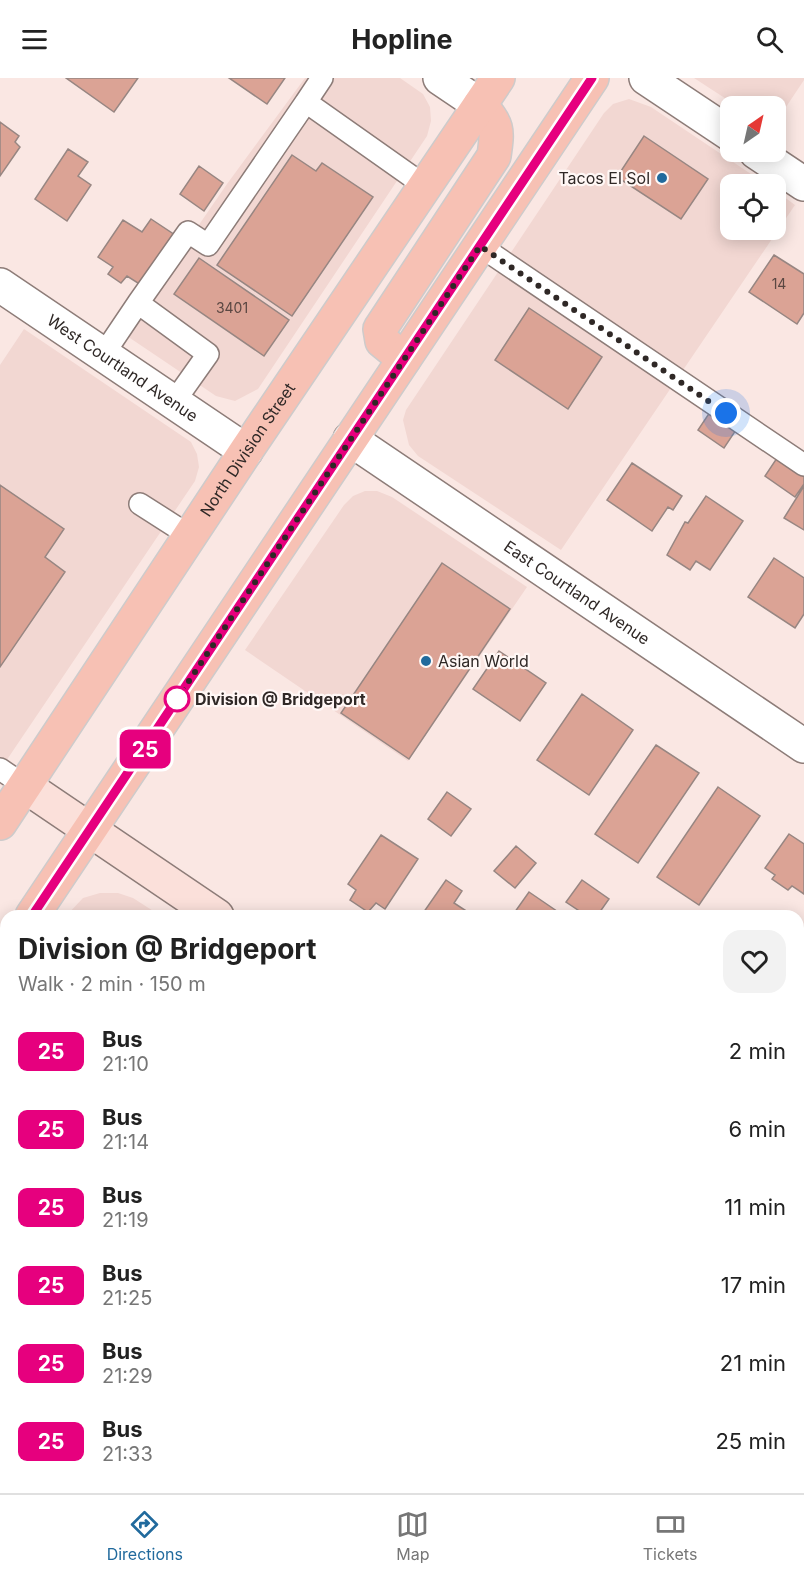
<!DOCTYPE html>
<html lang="en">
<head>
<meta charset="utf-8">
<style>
  body { margin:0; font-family:Inter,sans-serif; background:#f2f2f2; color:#222; height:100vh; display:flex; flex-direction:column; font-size:22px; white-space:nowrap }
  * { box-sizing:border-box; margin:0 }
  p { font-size:20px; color:#767676 }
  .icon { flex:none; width:33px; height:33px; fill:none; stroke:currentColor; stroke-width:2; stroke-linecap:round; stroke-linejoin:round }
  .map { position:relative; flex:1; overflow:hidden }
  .panel { position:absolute; left:0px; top:832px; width:804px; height:584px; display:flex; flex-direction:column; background:#fff; border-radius:18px 18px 0 0; box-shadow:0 3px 15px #0003 }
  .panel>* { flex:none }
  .badge { padding:0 12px; border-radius:9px; font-size:21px; line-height:39px }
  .needle { width:39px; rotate:34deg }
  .controls { position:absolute; left:720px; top:18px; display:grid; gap:12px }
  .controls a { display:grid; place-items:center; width:66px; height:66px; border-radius:12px; background:#fff; box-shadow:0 3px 15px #0003; font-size:30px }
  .you { position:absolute; width:30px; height:30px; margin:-15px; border:4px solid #fff; border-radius:50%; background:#1a73e8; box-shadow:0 0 0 9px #1a73e833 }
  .map>.badge { position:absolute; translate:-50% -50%; box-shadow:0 0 0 3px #fff }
  .round { display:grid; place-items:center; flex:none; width:63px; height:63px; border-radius:18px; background:#f2f2f2 }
  .head { display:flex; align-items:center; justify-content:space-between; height:102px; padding:0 18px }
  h1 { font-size:28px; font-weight:700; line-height:45px }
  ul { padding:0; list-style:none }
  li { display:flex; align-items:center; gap:18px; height:78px; padding:0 18px }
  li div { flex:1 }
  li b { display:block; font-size:22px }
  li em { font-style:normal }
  li .badge { min-width:66px; font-weight:700; text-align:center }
  header { display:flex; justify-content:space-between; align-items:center; height:78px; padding:0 18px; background:#fff; font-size:27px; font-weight:700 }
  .dock { display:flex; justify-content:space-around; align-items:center; height:84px; border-top:2px solid #e0e0e0; background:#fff; font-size:16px; color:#767676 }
  .dock a { display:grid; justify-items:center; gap:3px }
  .dock .on { color:#216a9d }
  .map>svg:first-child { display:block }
  .built { fill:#f2d7d2 }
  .building { fill:#dba395; stroke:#978682; stroke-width:1.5 }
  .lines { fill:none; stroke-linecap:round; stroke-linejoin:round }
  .lane-casing { stroke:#8d7c78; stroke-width:24 }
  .street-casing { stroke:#8d7c78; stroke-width:36 }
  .secondary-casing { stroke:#8d7c78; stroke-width:36 }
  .primary-casing { stroke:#cdcbcb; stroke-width:36 }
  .lane { stroke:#fff; stroke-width:21 }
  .street { stroke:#fff; stroke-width:33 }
  .secondary { stroke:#fbe0da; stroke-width:33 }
  .primary { stroke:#f7c1b4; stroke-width:33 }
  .line-casing { stroke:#fff; stroke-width:14 }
  .line { stroke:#e6007e; stroke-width:9 }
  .walk { stroke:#2f2826; stroke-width:6; stroke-dasharray:0 10.8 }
  .poi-dot { fill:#216a9d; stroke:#fff7f5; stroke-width:2 }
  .stop-dot { fill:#fff; stroke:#e6007e; stroke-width:3 }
  .labels { text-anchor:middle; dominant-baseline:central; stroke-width:4.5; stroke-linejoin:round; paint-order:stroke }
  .number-label { font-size:14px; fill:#5a4742 }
  .poi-label { font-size:16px; fill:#2f2826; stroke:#fff7f5; text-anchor:end }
  .street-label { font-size:16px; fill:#2f2826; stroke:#fff7f5 }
  .stop-label { font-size:16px; font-weight:bold; fill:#2f2826; stroke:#fff7f5; text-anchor:start }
</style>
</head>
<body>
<header><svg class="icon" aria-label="menu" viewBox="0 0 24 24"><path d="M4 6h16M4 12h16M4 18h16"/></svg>Hopline<svg class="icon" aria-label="search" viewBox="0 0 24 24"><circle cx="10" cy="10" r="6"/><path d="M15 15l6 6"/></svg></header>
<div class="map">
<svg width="804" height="1415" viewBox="0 0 804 1415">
  <rect width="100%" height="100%" fill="#fae7e3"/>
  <!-- built -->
  <path class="built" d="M305,0H400L423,16L430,29L431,43L427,58L258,311L235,323L216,318L124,256L227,106Z
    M694,0H804V2L776,44V28H737Z
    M629,21L651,29L766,106H730V152H776V113L795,127L561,472L418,378L409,367L403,342L406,332L604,35L613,26Z
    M24,251L191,364L197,376L199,389L195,403L0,692V287Z
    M365,413H377L392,419L527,509L408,683L245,572L344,427L353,418Z
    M100,815H118L133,820L161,838H66L83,820Z
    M6,929V1220L0,1216V938Z"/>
  <!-- building -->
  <path class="building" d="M66,0H138L114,34Z
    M229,0H285L267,26Z
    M0,44L19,58L15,64L20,69L0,98Z
    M644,58L708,101L681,141L617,99Z
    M68,71L88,84L78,98L91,107L67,143L35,121Z
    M292,77L316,93L322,85L373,119L292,238L217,187Z
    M199,88L223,105L204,133L180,116Z
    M151,141L175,157L141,207L127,198L121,205L108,196L113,189L98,179L123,142L142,154Z
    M774,177L804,196V235L797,246L749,214Z
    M199,180L289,242L264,278L174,216Z
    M529,230L602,279L568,331L495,282Z
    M710,334L736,352L724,370L698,352Z
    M777,380L804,399V406L795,419L765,398Z
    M632,385L682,418L673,432L668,429L652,453L607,422Z
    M0,407L64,451L45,479L65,494L0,589Z
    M804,408V452L784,440Z
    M706,418L743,443L710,492L696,483L690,492L667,477L685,444L688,445Z
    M774,480L804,500V536L795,550L748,519Z
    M442,485L510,531L409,681L341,635Z
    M499,573L546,605L520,643L473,611Z
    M582,616L633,652L589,717L537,682Z
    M656,667L699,695L638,785L595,756Z
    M718,709L760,738L699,827L657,799Z
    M447,714L471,731L451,758L428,741Z
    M789,756L804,766V816L792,808L788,812L772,801L775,797L765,790Z
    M381,757L418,781L385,831L376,825L368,834L350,822L356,812L348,806Z
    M516,768L536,785L515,810L494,793Z
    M446,802L462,813L454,825L474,838H421Z
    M582,802L609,821L597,838H587L566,824Z
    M529,814L564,838H512Z
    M803,1046L804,1099L798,1108V1054Z
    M0,1120L6,1124V1192L0,1188Z
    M382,1410H408L405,1415H390Z
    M443,1410H466L474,1415H440Z"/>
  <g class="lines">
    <!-- lane casing -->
    <g class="lane-casing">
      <path id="lane" d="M322,0L306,24L425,108
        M480,168L804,387
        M103,277L138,225
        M174,324L208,276L138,225L188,154L208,167L306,24
        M140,426L190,458
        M0,691L25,708
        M0,902L6,906
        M0,974L6,978
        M0,1041L6,1032
        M637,1410L644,1415"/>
    </g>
    <!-- street casing -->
    <g class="street-casing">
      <g id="street">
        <path d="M440,0L480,27"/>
        <path d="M646,0L730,56"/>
        <path d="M756,74L804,106"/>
        <path id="s1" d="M0,207L246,373"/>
        <path id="s2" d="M350,361L804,668"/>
        <path d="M0,1249L6,1253"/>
        <path d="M239,1410L247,1415"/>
        <path d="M90,1415L93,1410"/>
      </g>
    </g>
    <!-- secondary casing -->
    <g class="secondary-casing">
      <path id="secondary" d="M25,708L217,838
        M798,1229L804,1233"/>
    </g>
    <!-- primary casing -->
    <g class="primary-casing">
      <g id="primary">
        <path d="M404,281L382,263L380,251L494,78C498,50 498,48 480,27"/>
        <path id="s3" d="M0,745L246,373L498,0"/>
        <path d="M32,838L592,0"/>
        <path d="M0,885L6,876"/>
      </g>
    </g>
    <!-- lane -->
    <use href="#lane" class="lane"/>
    <!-- street -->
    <use href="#street" class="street"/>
    <!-- secondary -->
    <use href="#secondary" class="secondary"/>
    <!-- primary -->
    <use href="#primary" class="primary"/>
  </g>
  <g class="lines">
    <!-- line casing -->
    <g class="line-casing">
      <path id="line" d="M32,838L592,0"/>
    </g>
    <!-- line -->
    <use href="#line" class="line"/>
    <!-- walk -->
    <path class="walk" d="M177,621L480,168L726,335"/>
  </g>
  <!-- markers -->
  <g class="poi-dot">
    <circle cx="662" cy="100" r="6"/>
    <circle cx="426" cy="583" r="6"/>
  </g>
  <circle class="stop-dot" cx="177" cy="621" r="12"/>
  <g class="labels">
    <!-- number labels -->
    <g class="number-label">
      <text x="779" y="205">14</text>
      <text x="232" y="229">3401</text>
    </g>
    <!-- poi labels -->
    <g class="poi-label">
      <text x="650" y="100">Tacos El Sol</text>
      <text x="438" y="583" text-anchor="start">Asian World</text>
    </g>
    <!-- street labels -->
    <g class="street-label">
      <text stroke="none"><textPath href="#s1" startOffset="148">West Courtland Avenue</textPath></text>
      <text stroke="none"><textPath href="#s3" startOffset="448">North Division Street</textPath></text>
      <text stroke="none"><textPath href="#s2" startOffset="274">East Courtland Avenue</textPath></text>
    </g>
    <!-- stop labels -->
    <g class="stop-label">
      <text x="195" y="621">Division @ Bridgeport</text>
    </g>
  </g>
</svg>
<div class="controls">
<a><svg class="needle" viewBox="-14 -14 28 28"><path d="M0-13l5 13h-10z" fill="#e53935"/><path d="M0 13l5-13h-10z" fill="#767676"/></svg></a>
<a><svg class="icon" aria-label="locate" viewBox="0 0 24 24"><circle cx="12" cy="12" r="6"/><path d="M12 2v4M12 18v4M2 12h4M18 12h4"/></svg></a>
</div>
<div class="you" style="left:726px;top:335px"></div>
<b class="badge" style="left:145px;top:671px;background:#e6007e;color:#fff">25</b>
<section class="panel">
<div class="head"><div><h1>Division @ Bridgeport</h1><p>Walk · 2 min · 150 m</p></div><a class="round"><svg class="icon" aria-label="heart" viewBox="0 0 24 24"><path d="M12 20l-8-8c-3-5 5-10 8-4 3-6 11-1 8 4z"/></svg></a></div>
<ul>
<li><span class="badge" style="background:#e6007e;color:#fff">25</span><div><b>Bus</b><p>21:10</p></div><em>2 min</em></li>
<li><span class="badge" style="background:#e6007e;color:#fff">25</span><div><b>Bus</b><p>21:14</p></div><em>6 min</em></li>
<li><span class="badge" style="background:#e6007e;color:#fff">25</span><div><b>Bus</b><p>21:19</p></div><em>11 min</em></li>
<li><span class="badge" style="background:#e6007e;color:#fff">25</span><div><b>Bus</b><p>21:25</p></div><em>17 min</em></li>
<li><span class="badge" style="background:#e6007e;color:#fff">25</span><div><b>Bus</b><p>21:29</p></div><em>21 min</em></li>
<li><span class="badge" style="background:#e6007e;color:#fff">25</span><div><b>Bus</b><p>21:33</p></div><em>25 min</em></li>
</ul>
</section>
</div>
<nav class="dock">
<a class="on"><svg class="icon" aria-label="directions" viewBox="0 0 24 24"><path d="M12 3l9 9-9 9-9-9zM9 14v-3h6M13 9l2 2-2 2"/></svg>Directions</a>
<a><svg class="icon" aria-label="map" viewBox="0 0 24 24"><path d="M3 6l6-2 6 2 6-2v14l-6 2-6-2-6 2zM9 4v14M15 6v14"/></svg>Map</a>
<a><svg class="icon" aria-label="tickets" viewBox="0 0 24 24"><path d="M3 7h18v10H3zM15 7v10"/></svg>Tickets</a>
</nav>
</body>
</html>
